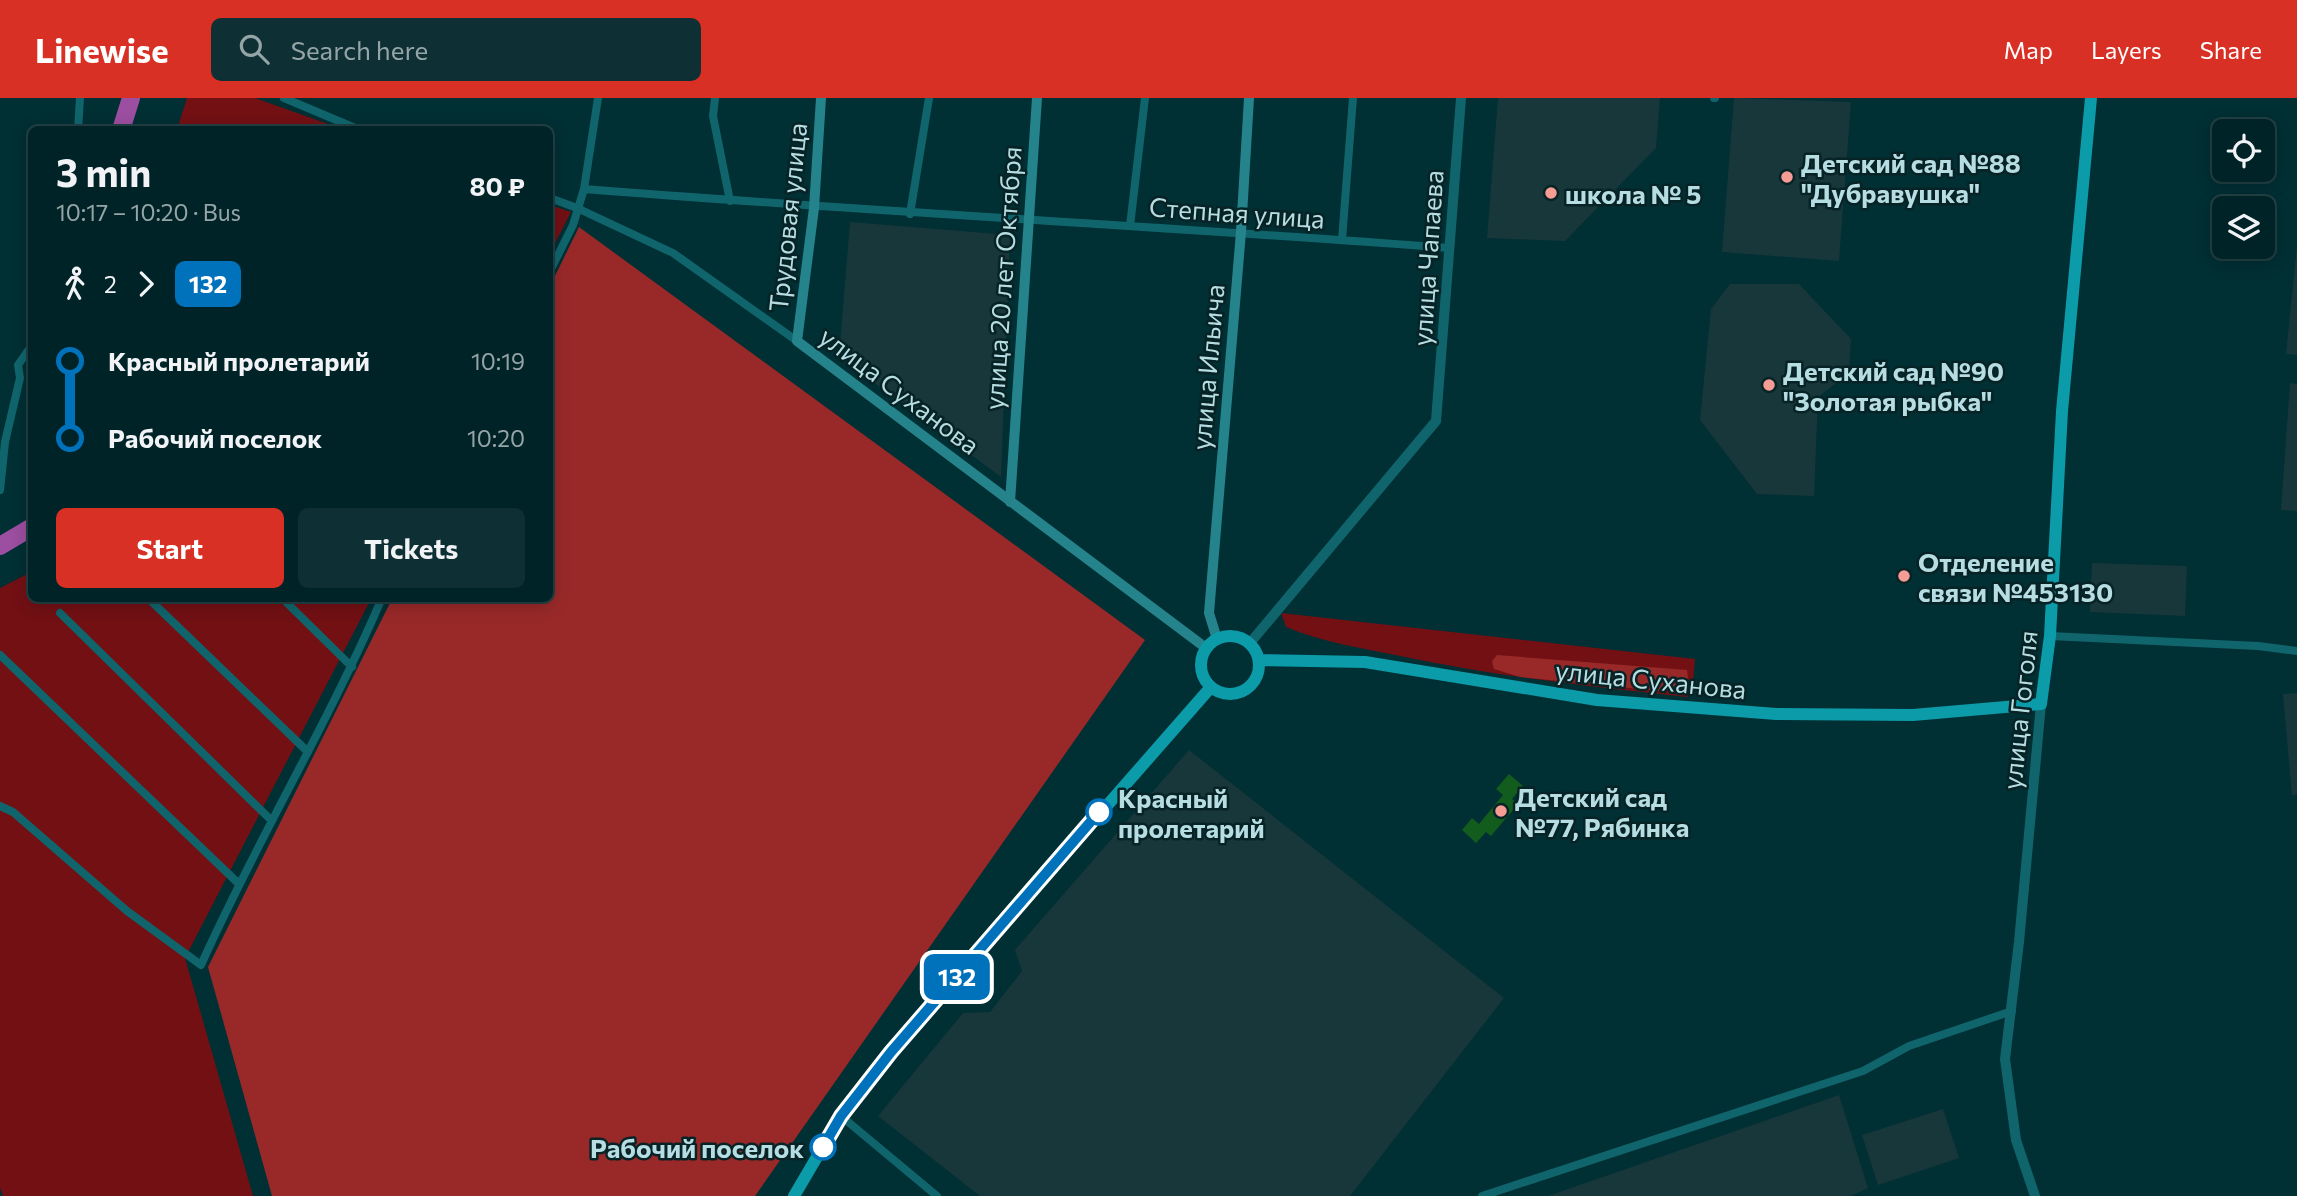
<!DOCTYPE html>
<html lang="en">
<head>
<meta charset="utf-8">
<style>
  body { margin:0; font-family:Commissioner,sans-serif; background:#0e2f33; color:#f1f3f6; height:100vh; display:flex; flex-direction:column; font-size:26px; white-space:nowrap }
  * { box-sizing:border-box; margin:0 }
  p { font-size:23px; color:#95a4a7 }
  .icon { flex:none; width:38px; height:38px; fill:none; stroke:currentColor; stroke-width:2; stroke-linecap:round; stroke-linejoin:round }
  .map { position:relative; flex:1; overflow:hidden }
  .sheet { position:absolute; left:28px; top:28px; width:525px; height:476px; display:flex; flex-direction:column; background:#002327; border-radius:10px; box-shadow:0 4px 18px #0003,0 0 0 2px #224044 }
  .sheet>* { flex:none }
  .badge { padding:0 14px; border-radius:10px; font-size:24px; line-height:46px }
  .fabs { position:absolute; left:2212px; top:21px; display:grid; gap:14px }
  .fabs a { display:grid; place-items:center; width:63px; height:63px; border-radius:10px; background:#002327; box-shadow:0 4px 18px #0003,0 0 0 2px #224044; font-size:35px }
  .map>.badge { position:absolute; translate:-50% -50%; box-shadow:0 0 0 4px #fff }
  .legs { display:flex; align-items:center; gap:10px; height:77px; padding:0 28px; font-size:23px }
  .legs p { margin-inline-start:auto }
  .summary { display:flex; align-items:center; justify-content:space-between; height:119px; padding:0 28px }
  h1 { font-size:38px; font-weight:700; line-height:52px }
  .primary-button { display:flex; gap:14px; margin-top:auto; padding:14px 28px }
  .primary-button a { flex:1; height:80px; border-radius:10px; background:#d93025; color:#fff; font-size:28px; font-weight:700; line-height:80px; text-align:center }
  .primary-button a+a { background:#0e2f33; color:#f1f3f6 }
  ul { padding:0 28px; list-style:none }
  li { display:flex; align-items:center; gap:24px; height:77px; font-size:26px }
  li i { display:grid; place-items:center; width:10px; height:100%; margin:0 9px; background:currentColor }
  li i::after { content:''; width:18px; height:18px; margin:-9px; border:5px solid; border-radius:50%; background:#002327 }
  li p { margin-inline-start:auto }
  li:first-child i { background:linear-gradient(#0000 50%,currentColor 0) }
  li:last-child i { background:linear-gradient(currentColor 50%,#0000 0) }
  header { display:flex; align-items:center; gap:42px; box-sizing:border-box; height:98px; padding:0 35px; background:#d93025; color:#fff }
  header strong { font-size:33px }
  nav { display:flex; gap:38px; margin-inline-start:auto; font-size:24px }
  .search { width:490px; height:63px; background:#0e2f33; display:flex; align-items:center; gap:18px; box-sizing:border-box; padding:0 24px; border-radius:10px; color:#95a4a7; font-size:26px }
  .map>svg:first-child { display:block }
  .built { fill:#18373a }
  .green { fill:#721014 }
  .forest { fill:#992929 }
  .lines { fill:none; stroke-linecap:round; stroke-linejoin:round }
  .river { stroke:#9c4ea0; stroke-width:18 }
  .building { fill:#125c1d }
  .minor { stroke:#10656d; stroke-width:8 }
  .tertiary { stroke:#10656d; stroke-width:10 }
  .secondary { stroke:#25838c; stroke-width:10 }
  .primary { stroke:#0c9ba8; stroke-width:12 }
  .line-1-casing { stroke:#fff; stroke-width:16 }
  .line-1 { stroke:#0072bc; stroke-width:10 }
  .poi-dot { fill:#f59c94; stroke:#072326; stroke-width:2.5 }
  .stop-1-dot { fill:#fff; stroke:#0072bc; stroke-width:3.5 }
  .labels { text-anchor:middle; dominant-baseline:central; stroke-width:5; stroke-linejoin:round; paint-order:stroke }
  .poi-label { font-size:26px; font-weight:bold; fill:#b6dde2; stroke:#072326; text-anchor:start }
  .street-label { font-size:26px; fill:#b6dde2; stroke:#072326 }
  .stop-label { font-size:26px; font-weight:bold; fill:#b6dde2; stroke:#072326; text-anchor:start }
</style>
</head>
<body>
<header>
<strong>Linewise</strong>
<div class="search"><svg class="icon" aria-label="search" viewBox="0 0 24 24"><circle cx="10" cy="10" r="6"/><path d="M15 15l6 6"/></svg>Search here</div>
<nav><a>Map</a><a>Layers</a><a>Share</a></nav>
</header>
<div class="map">
<svg width="2297" height="1098" viewBox="0 0 2297 1098">
  <rect width="100%" height="100%" fill="#002f34"/>
  <!-- built -->
  <path class="built" d="M1498,0H1660L1656,50L1565,143L1487,140Z
    M1734,0L1851,4L1839,163L1722,154Z
    M850,124L1010,137L1001,379L839,259Z
    M2297,148V257L2286,256Z
    M1730,186H1799L1851,241L1849,275L1818,299L1814,398L1757,396L1700,322L1711,211Z
    M2290,285L2297,286V413L2281,412Z
    M2092,465L2187,468L2185,518L2090,514Z
    M2297,595V696L2292,698L2283,596Z
    M1189,652L1504,900L1350,1098H980L878,1018L963,915L990,914L1022,873L1015,852Z
    M1839,997L1868,1090L1851,1098H1548Z
    M1943,1011L1959,1060L1878,1087L1862,1037Z"/>
  <!-- green -->
  <path class="green" d="M187,0H255L342,31H177Z
    M550,107L571,114L550,155Z
    M31,474L32,500L371,501L185,860L253,1098H3L0,1090V490Z
    M1281,515L1695,561L1692,596L1687,599C1591,589 1495,578 1400,558C1361,550 1322,544 1286,529Z"/>
  <!-- forest -->
  <path class="forest" d="M579,129L1145,542L755,1098H272L208,869L392,501L550,500V188Z
    M1497,557L1687,572L1688,580L1683,588L1660,593L1520,579L1494,571L1492,563Z"/>
  <g class="lines">
    <!-- river -->
    <path class="river" d="M121,32L131,0
      M0,448L32,429"/>
  </g>
  <!-- building -->
  <path class="building" d="M1509,676L1523,688L1512,701L1518,706L1491,738L1486,734L1476,745L1462,732L1472,720L1479,726L1503,697L1496,691Z"/>
  <g class="lines">
    <!-- minor -->
    <path class="minor" d="M284,0L360,32
      M715,0L713,18L730,103
      M1714,0H1715
      M78,32L80,0
      M584,91C872,114 1161,128 1449,150
      M550,100L577,110L673,155L797,243
      M910,116L929,0
      M1130,128L1145,0
      M1342,142L1353,0
      M550,173L573,127L584,91L598,0
      M0,392L5,344L20,280L18,267L32,247
      M148,500L308,654
      M282,500L352,569
      M60,515L272,723
      M2050,538L2258,548L2297,553
      M0,557L238,785
      M0,708L13,714L127,813L201,867C257,742 328,626 382,500
      M841,1018L937,1098
      M1482,1098L1863,973L1909,948L2012,913"/>
    <!-- tertiary -->
    <path class="tertiary" d="M1250,545L1436,323L1461,0
      M2035,1098L2016,1042L2005,961L2019,844L2041,606"/>
    <!-- secondary -->
    <path class="secondary" d="M821,0L814,110L797,243L1206,550
      M1010,404L1037,0
      M1217,541L1209,515L1241,134L1249,0"/>
    <!-- primary -->
    <path class="primary" d="M1201 567a29 29 0 1 1 58 0a29 29 0 1 1-58 0Z
      M1259,562L1365,564L1597,602L1776,616L1913,617L2041,606L2050,538L2062,313L2091,0
      M794,1098L841,1018L891,954L1211,589"/>
  </g>
  <g class="lines">
    <!-- line-1 casing -->
    <g class="line-1-casing">
      <path id="line-1" d="M823,1049L841,1018L891,954L1099,714"/>
    </g>
    <!-- line-1 -->
    <use href="#line-1" class="line-1"/>
  </g>
  <!-- markers -->
  <g class="poi-dot">
    <circle cx="1787" cy="79" r="7"/>
    <circle cx="1551" cy="95" r="7"/>
    <circle cx="1769" cy="287" r="7"/>
    <circle cx="1904" cy="478" r="7"/>
    <circle cx="1501" cy="713" r="7"/>
  </g>
  <g class="stop-1-dot">
    <circle cx="1099" cy="714" r="12"/>
    <circle cx="823" cy="1049" r="12"/>
  </g>
  <g class="labels">
    <!-- poi labels -->
    <g class="poi-label">
      <text x="1801" y="64">Детский сад №88<tspan x="1801" dy="30">"Дубравушка"</tspan></text>
      <text x="1565" y="95">школа № 5</text>
      <text x="1783" y="272">Детский сад №90<tspan x="1783" dy="30">"Золотая рыбка"</tspan></text>
      <text x="1918" y="463">Отделение<tspan x="1918" dy="30">связи №453130</tspan></text>
      <text x="1515" y="698">Детский сад<tspan x="1515" dy="30">№77, Рябинка</tspan></text>
    </g>
    <!-- street labels -->
    <g class="street-label">
      <text transform="translate(1237 114) rotate(4)">Степная улица</text>
      <text transform="translate(787 119) rotate(-84)">Трудовая улица</text>
      <text transform="translate(1427 160) rotate(-86)">улица Чапаева</text>
      <text transform="translate(1002 180) rotate(-86)">улица 20 лет Октября</text>
      <text transform="translate(1207 269) rotate(-85)">улица Ильича</text>
      <text transform="translate(900 292) rotate(37)">улица Суханова</text>
      <text transform="translate(1651 581) rotate(6)">улица Суханова</text>
      <text transform="translate(2019 612) rotate(-84)">улица Гоголя</text>
    </g>
    <!-- stop labels -->
    <g class="stop-label">
      <text x="1118" y="699">Красный<tspan x="1118" dy="30">пролетарий</tspan></text>
      <text x="804" y="1049" text-anchor="end">Рабочий поселок</text>
    </g>
  </g>
</svg>
<div class="fabs">
<a><svg class="icon" aria-label="locate" viewBox="0 0 24 24"><circle cx="12" cy="12" r="6"/><path d="M12 2v4M12 18v4M2 12h4M18 12h4"/></svg></a>
<a><svg class="icon" aria-label="layers" viewBox="0 0 24 24"><path d="M12 4l9 5-9 5-9-5zM3 14l9 5 9-5"/></svg></a>
</div>
<b class="badge" style="left:957px;top:879px;background:#0072bc;color:#fff">132</b>
<section class="sheet">
<div class="summary"><div><h1>3 min</h1><p>10:17 – 10:20 · Bus</p></div><b>80 ₽</b></div>
<div class="legs"><svg class="icon" aria-label="walk" viewBox="0 0 24 24"><circle cx="13" cy="4" r="2"/><path d="M13 8l-2 6 4 7M11 14l-3 7M7 12l3-4h3l4 4"/></svg>2<svg class="icon" aria-label="forward" viewBox="0 0 24 24"><path d="M9 5l7 7-7 7"/></svg><b class="badge" style="background:#0072bc;color:#fff">132</b></div>
<ul>
<li><i style="color:#0072bc"></i><b>Красный пролетарий</b><p>10:19</p></li>
<li><i style="color:#0072bc"></i><b>Рабочий поселок</b><p>10:20</p></li>
</ul>
<div class="primary-button"><a>Start</a><a>Tickets</a></div>
</section>
</div>
</body>
</html>
